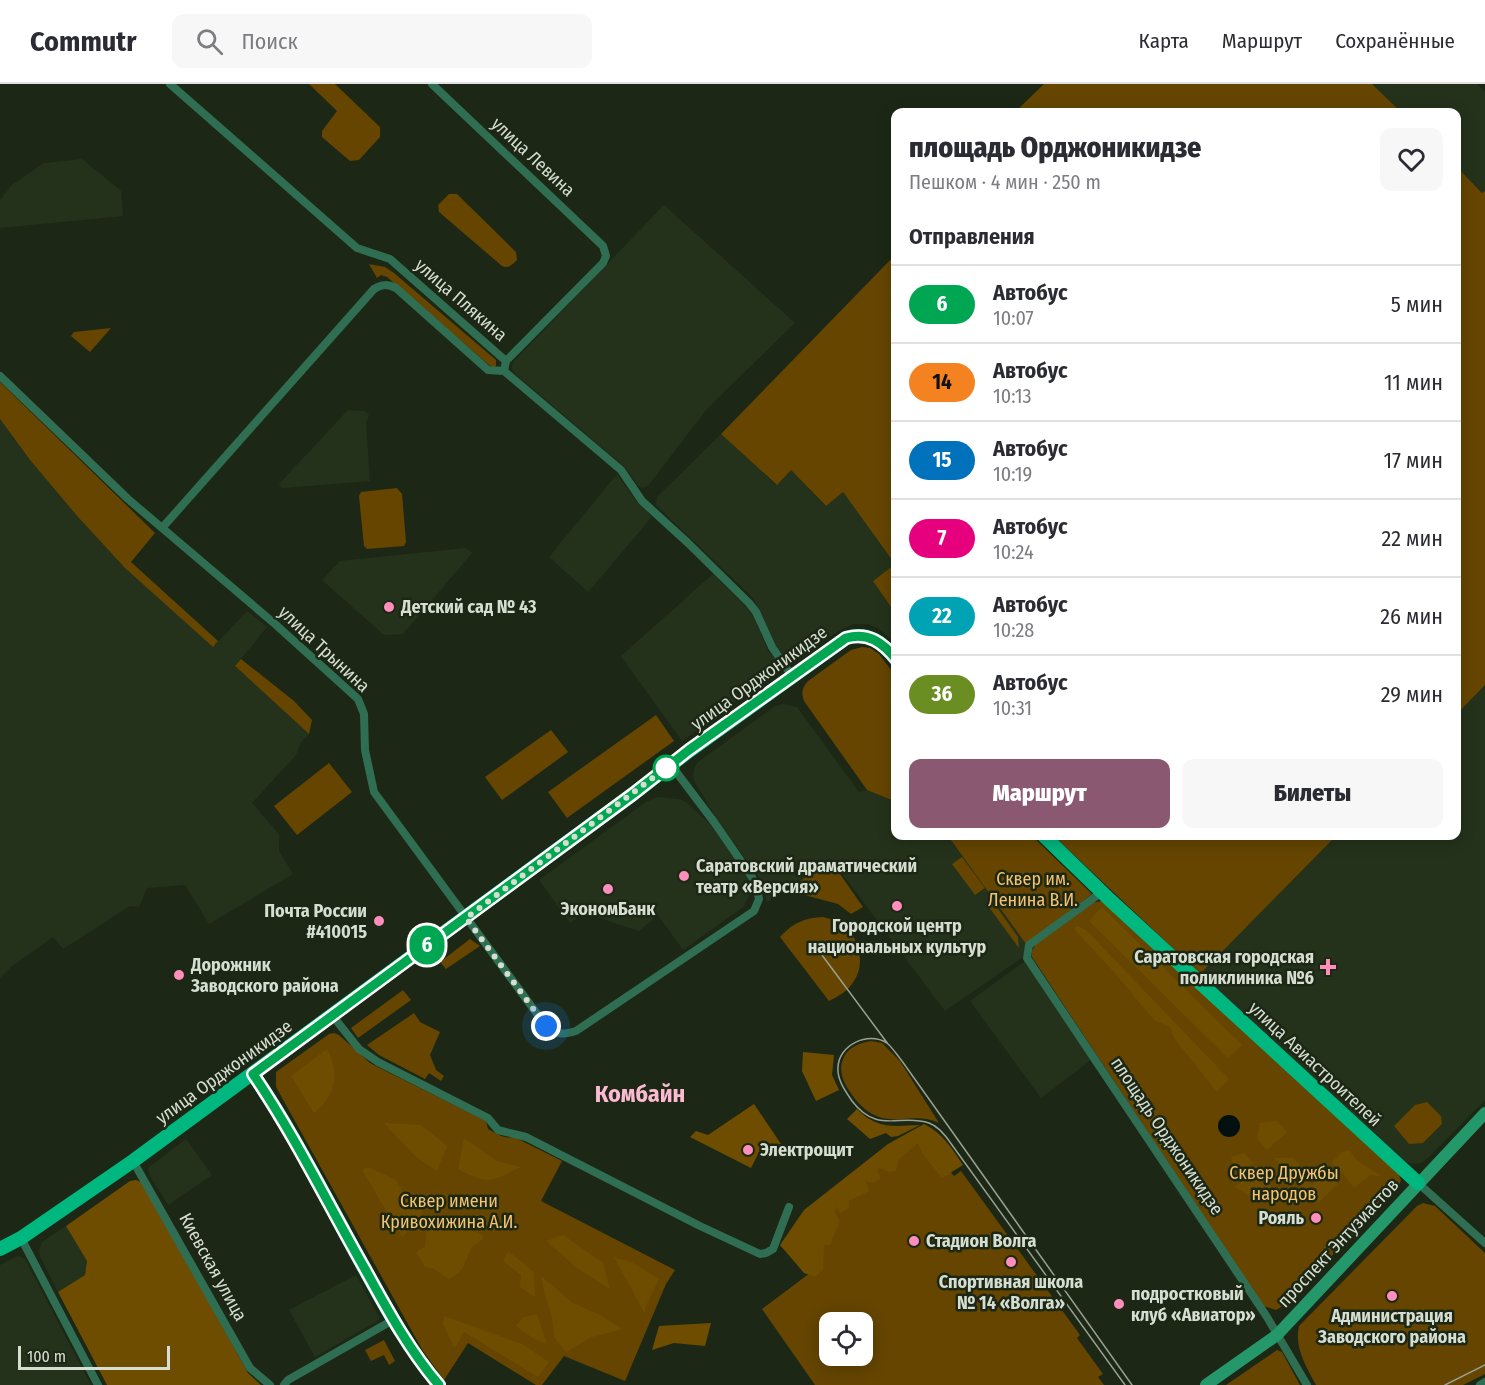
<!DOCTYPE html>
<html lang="ru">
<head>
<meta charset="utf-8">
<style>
  body { margin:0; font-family:"Fira Sans Condensed",sans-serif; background:#f7f7f7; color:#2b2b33; height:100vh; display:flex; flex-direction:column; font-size:22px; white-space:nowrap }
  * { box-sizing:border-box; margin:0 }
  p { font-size:20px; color:#7c7c81 }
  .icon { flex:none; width:33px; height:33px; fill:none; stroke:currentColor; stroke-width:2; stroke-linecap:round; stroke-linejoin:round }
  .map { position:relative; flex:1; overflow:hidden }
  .details { position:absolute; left:891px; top:24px; width:570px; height:732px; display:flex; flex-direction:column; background:#fff; border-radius:12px; box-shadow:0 3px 15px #0003 }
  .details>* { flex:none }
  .badge { padding:0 12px; border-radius:20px; font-size:21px; line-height:39px }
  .fabs { position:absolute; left:819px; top:1228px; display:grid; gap:12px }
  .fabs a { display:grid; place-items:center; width:54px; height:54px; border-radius:12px; background:#fff; box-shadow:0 3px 15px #0003; font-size:30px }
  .scale { position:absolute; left:18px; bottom:15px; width:152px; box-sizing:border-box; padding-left:6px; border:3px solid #d6ded2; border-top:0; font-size:16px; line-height:21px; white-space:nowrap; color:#d6ded2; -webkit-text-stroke:4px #1c2815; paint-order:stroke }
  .you { position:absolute; width:30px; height:30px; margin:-15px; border:4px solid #fff; border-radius:50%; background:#1a73e8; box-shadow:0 0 0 9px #1a73e833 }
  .map>.badge { position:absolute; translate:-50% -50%; box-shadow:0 0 0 3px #fff }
  h2 { padding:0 18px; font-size:22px; line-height:54px }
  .round { display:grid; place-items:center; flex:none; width:63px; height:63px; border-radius:12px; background:#f7f7f7 }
  .overview { display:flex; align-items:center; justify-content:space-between; height:102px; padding:0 18px }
  h1 { font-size:28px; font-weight:800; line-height:45px }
  .primary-button { display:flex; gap:12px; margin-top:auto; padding:12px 18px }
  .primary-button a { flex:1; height:69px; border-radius:12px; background:#8a5870; color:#fff; font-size:24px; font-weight:800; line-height:69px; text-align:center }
  .primary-button a+a { background:#f7f7f7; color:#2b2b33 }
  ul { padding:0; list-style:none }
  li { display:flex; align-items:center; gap:18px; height:78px; padding:0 18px; border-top:2px solid #e1e1e2 }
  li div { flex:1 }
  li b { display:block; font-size:22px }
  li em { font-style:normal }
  li .badge { min-width:66px; font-weight:700; text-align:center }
  header { display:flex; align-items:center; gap:36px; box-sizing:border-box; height:84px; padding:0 30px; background:#fff; border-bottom:2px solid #e1e1e2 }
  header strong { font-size:28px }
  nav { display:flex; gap:33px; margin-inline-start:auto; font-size:21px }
  .search { width:420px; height:54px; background:#f7f7f7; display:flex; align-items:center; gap:15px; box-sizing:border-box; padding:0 21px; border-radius:12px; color:#7c7c81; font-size:22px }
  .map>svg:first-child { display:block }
  .built { fill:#24321b }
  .green { fill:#654500; fill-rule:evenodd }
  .forest { fill:#6f4d00 }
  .water { fill:#021110 }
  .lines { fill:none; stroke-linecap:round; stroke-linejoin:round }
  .minor { stroke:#2f6e52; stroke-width:8 }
  .secondary { stroke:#24976b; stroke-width:12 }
  .primary { stroke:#00b77f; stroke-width:14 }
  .tram { stroke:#97a192; stroke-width:1.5 }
  .line-casing { stroke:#fff; stroke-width:14 }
  .line { stroke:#00a651; stroke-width:9 }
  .walk { stroke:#d6ded2; stroke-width:6; stroke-dasharray:0 10.8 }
  .poi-dot { fill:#ff8ebb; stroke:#1c2815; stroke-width:2 }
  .stop-dot { fill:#fff; stroke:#00a651; stroke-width:3 }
  .labels { text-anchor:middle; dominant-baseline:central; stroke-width:5; stroke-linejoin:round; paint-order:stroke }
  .street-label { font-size:18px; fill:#d6ded2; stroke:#1c2815 }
  .poi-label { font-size:18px; font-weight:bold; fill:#d6ded2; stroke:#1c2815; text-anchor:start }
  .park-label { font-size:18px; fill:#f5c36f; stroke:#1c2815 }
  .district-label { font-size:24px; font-weight:bold; fill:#fbbad1; stroke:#1c2815 }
</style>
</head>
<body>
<header>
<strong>Commutr</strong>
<div class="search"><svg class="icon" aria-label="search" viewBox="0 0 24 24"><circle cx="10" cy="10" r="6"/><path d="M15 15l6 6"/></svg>Поиск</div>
<nav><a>Карта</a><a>Маршрут</a><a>Сохранённые</a></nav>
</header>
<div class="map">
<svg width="1485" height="1301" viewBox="0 0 1485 1301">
  <rect width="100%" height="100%" fill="#1c2815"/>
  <!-- built -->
  <path class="built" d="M1372,0H1477L1485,8V107L1483,109L1457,83L1456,28H1401Z
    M82,75L121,107L123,132L0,144V116L12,101L44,79Z
    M664,121L795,239L706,326L648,402L642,404L637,401L626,384L513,288L512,283L513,278Z
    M348,326L364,327L369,331L366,339L370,397L282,404L279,400Z
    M0,335L30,376L78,433L110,468L214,562L247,527L267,543L235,582L309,650L301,658L296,671L252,719L279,750V767L293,790L209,840L185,801L147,804L139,823L130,822L63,865L53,853L12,882L0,894Z
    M721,350L776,401L791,386L825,422L843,408L895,480L873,497L895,529V559L878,544L868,540H854L842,545L795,574L790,575L785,573L775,560L753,514L656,421L657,413Z
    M617,390L634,414L652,433L588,508L549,473Z
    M466,464L472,469L403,550L384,551L322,496L340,477Z
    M713,490L745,521L753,532L768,566L778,579V584L776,588L682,657L621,572Z
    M1485,601V1016L1429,1073L1421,1079L1414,1080L1406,1078L1200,890L1336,752H1456L1457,630Z
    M783,620L797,623L859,708L867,706L889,715H895L896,752H948L1026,860L1023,873L945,927L831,775L767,818L764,804L757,791L717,735L696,700L693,693L694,685L697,679L775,622Z
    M657,713L679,715L687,719L711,741L748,793L750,802V809L743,823L683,866L658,831L639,847L584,829L570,839L539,796L646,718Z
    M1025,877L1091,976L1041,1014L970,917Z
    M186,1055L212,1091L168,1121L150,1092L148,1084Z
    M66,1142L87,1177L85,1191L58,1208L40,1172L39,1166L42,1158Z
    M18,1172L25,1175L91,1301H0V1181Z
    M356,1191L379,1233V1236L315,1273L289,1226Z"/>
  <!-- green -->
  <path class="green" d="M309,0H335L380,43V53L359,76L350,77L322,53V47L337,27Z
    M1044,0H1372L1401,28H1015Z
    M1457,83L1482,109L1485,107V601L1457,630Z
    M449,110H457L516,168L517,176C512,181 508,185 502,182L439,128L438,121Z
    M895,171V529L873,497L895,480L843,408L826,422L791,386L777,401L721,350Z
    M369,180L385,183L394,189L496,276V282L494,284L489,281L387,193L381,191L377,194Z
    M111,244L90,268L71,252L74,248Z
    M0,298L155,449L131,478L218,557L213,563L125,484L78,433L30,376L0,335Z
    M397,404L402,410L406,458L404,462L367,465L364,462L359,412L361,408Z
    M862,563L870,564L879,570L895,591V715H889L867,706L804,617C801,608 802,604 808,597L851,566Z
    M241,575L294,617L312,636L309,650L235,582Z
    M656,631L674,657L567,734L548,708Z
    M551,646L568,668L502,716L485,693Z
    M329,679L352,708L297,751L274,722Z
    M948,752H1032L1092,810L1026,860Z
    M1054,752H1336L1200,890Z
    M962,773L985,804L975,811L952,780Z
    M831,777L863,823L851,830L838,820L797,809L792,802Z
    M1101,817L1106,819L1398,1089L1401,1096L1398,1105L1281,1223L1276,1226L1263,1222L1032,873V867L1035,861L1092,819Z
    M988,822H996L1018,853L1019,864Z
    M823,833C829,835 836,836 841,839C859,852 866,879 854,897C848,907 839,912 829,917L780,853C793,839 804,834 823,833Z
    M470,855L480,862L446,885L440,878Z
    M403,906L411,916L358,954L351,944Z
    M414,929L420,938L440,948L430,971L436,986L444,992L441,997L429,989L425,995L379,971L367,961Z
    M334,949L339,951L370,979L486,1037L488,1045C497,1050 504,1055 514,1053L562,1077L541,1117L675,1186L666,1200L625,1297L564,1272L542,1301H536L468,1259L444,1296L423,1267L276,1003V988L329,950Z
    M871,957L882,959L900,977L939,1039C927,1033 915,1034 903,1035C876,1038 860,1025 847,1003C841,993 839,983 844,973C849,962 861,959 871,957Z
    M1427,1018L1441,1032L1442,1040L1423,1059L1409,1060L1394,1042L1415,1021Z
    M921,1049L954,1092L961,1087L1080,1251L1077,1254L1103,1290L1098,1293L1104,1301H815L762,1225L818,1183L814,1131ZM830,1239H862V1272H830Z
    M1423,1119L1435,1122L1485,1169V1290L1463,1301H1316C1306,1283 1294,1263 1299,1242L1417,1122Z
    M384,1256L395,1277L389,1281L384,1271L371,1277L365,1266Z
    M1277,1266L1282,1268L1300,1301H1226Z"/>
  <!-- forest -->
  <path class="forest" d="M1102,823L1242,961L1228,974L1089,837Z
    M1077,842L1086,846L1229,995L1217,1008L1174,954L1170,943L1154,936L1114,888L1074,845Z
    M327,965C340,990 336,1011 314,1029L291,992Z
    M803,968L834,971L832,991L839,1006L816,1017L802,987Z
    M754,1020L781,1060L762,1073L759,1068L751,1084L690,1053L696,1047L708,1051Z
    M857,1025C878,1046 893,1042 920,1041L898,1052L891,1053L886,1049L870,1055L847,1035Z
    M1277,1037L1287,1048L1267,1066L1257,1055L1260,1039Z
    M384,1039L421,1041L447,1062L437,1087L415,1072Z
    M924,1040C943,1049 952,1065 963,1081L942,1094L922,1069L918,1059L899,1075L896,1087L890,1088L879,1084L877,1087L881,1095L873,1099L865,1097L869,1107L849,1117V1124L840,1129L836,1122L835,1129L840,1137L830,1161H824L823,1185L816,1193L804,1189L780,1161L804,1126L888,1060Z
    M464,1054L497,1077L521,1083C491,1097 489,1102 458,1085Z
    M1349,1066L1357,1076L1381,1092L1370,1091L1354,1104L1342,1088L1331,1079L1342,1068Z
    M1244,1069L1254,1080L1235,1086L1231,1073Z
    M1274,1074H1294L1299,1080L1300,1089L1312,1101L1327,1088L1338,1100L1318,1119Z
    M368,1083L396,1096L403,1109H414L426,1116L418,1139L402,1153L362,1086Z
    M1257,1085L1278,1111L1250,1112L1235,1103Z
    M136,1096L143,1099L248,1289L261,1301H107L58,1208L85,1191L87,1177L66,1142L130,1097Z
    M448,1136L453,1146L460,1142L483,1151V1155L472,1163L461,1187L449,1195L434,1185L425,1183L416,1168L425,1163L426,1148L434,1137Z
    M563,1151L603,1179L610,1205L577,1184L546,1157Z
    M508,1167L534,1188L535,1213L520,1203L521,1191L503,1177Z
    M614,1173L633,1179L659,1195L645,1224V1230Z
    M541,1192L573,1219L600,1231L622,1245L592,1253L566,1268L554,1253L552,1233L544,1208Z
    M537,1230L547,1260L534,1255L516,1242L522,1234Z
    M444,1232L522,1260L549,1278L538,1293L464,1248L455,1264L443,1240Z
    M711,1239L705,1262L674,1259L652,1266L659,1242Z"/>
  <!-- water -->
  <path class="water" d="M1218 1042a11 11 0 1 1 22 0a11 11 0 1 1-22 0Z"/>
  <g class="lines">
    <!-- minor -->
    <path class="minor" d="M170,0L357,164L390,175L506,277L504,287L621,386L642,417L688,459L749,519L756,528L772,563L792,592
      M432,0L603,162L606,172L603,179L506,277
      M0,292L128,415L275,540L358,615L364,630L365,666L374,708L546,942C557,951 563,951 576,947L754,827L759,815L757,805L752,793L714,738L671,681
      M162,444L374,205C382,200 387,200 396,204L488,286L504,287
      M1102,808L1029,861L1027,874L1267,1233L1307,1301
      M332,931L359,965L378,978L488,1034L498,1046L526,1053L700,1142L760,1170L766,1169L773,1165L789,1123
      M133,1077L250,1284L270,1301
      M1418,1099L1485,1159
      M21,1154L98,1301
      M284,1301L288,1296L393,1236
      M1480,1301L1485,1298"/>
    <!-- secondary -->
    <path class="secondary" d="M1206,1301L1277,1251L1485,1029"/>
    <!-- primary -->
    <path class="primary" d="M1044,752L1110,816L1418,1099
      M253,990C297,1054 331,1125 369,1193C390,1231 411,1268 439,1301
      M0,1165L21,1154L133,1077L633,710L689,667L846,554C868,547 882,558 896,575"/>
    <!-- tram -->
    <path class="tram" d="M816,863L888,960
      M1125,1301L947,1054C942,1048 937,1042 929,1039C900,1029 878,1051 852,1017C846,1008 837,996 838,984C838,961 868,947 887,959C892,963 897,971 902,977L1132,1301
      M1445,1301L1485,1281"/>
  </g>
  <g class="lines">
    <!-- line casing -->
    <g class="line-casing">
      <path id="line" d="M439,1301C409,1266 387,1225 365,1185C328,1120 295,1052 253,990L633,710L689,666L846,554C868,548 882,558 896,575"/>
    </g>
    <!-- line -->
    <use href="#line" class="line"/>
    <!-- walk -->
    <path class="walk" d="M546,942L466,834L666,684"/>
  </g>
  <!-- markers -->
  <g class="poi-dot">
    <circle cx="389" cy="523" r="6"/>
    <circle cx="684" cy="792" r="6"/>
    <circle cx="608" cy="805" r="6"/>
    <circle cx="897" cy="822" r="6"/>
    <circle cx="379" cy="837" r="6"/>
    <path d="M1325 874h6v6h6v6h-6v6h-6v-6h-6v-6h6z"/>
    <circle cx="179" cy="891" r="6"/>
    <circle cx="748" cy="1066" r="6"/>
    <circle cx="1316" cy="1134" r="6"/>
    <circle cx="914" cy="1157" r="6"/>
    <circle cx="1011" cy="1178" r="6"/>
    <circle cx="1392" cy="1212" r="6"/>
    <circle cx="1119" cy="1220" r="6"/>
  </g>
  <circle class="stop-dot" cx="666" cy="684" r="12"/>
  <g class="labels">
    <!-- street labels -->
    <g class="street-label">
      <text transform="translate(533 73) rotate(43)">улица Левина</text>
      <text transform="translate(461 216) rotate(41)">улица Плякина</text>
      <text transform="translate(324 565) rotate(43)">улица Трынина</text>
      <text transform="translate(759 594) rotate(-36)">улица Орджоникидзе</text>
      <text transform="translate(1315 980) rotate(43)">улица Авиастроителей</text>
      <text transform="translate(224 988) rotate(-36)">улица Орджоникидзе</text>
      <text transform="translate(1167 1052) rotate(56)">площадь Орджоникидзе</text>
      <text transform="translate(1338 1159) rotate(-47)">проспект Энтузиастов</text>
      <text transform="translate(213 1183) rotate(61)">Киевская улица</text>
    </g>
    <!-- poi labels -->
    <g class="poi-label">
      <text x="401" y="523">Детский сад № 43</text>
      <text x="696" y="782">Саратовский драматический<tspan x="696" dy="21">театр «Версия»</tspan></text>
      <text x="608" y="825" text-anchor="middle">ЭкономБанк</text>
      <text x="367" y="827" text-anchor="end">Почта России<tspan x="367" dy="21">#410015</tspan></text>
      <text x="897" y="842" text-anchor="middle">Городской центр<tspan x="897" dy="21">национальных культур</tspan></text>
      <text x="1314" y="873" text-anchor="end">Саратовская городская<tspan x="1314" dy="21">поликлиника №6</tspan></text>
      <text x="191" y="881">Дорожник<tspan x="191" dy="21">Заводского района</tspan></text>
      <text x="760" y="1066">Электрощит</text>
      <text x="1304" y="1134" text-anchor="end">Рояль</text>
      <text x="926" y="1157">Стадион Волга</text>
      <text x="1011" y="1198" text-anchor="middle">Спортивная школа<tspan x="1011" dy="21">№ 14 «Волга»</tspan></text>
      <text x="1131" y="1210">подростковый<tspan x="1131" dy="21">клуб «Авиатор»</tspan></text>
      <text x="1392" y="1232" text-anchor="middle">Администрация<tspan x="1392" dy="21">Заводского района</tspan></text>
    </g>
    <!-- park labels -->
    <g class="park-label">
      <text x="1033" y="795">Сквер им.<tspan x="1033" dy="21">Ленина В.И.</tspan></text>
      <text x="1284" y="1089">Сквер Дружбы<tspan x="1284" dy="21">народов</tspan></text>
      <text x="449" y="1117">Сквер имени<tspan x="449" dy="21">Кривохижина А.И.</tspan></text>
    </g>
    <!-- district labels -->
    <g class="district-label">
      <text x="640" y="1010">Комбайн</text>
    </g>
  </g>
</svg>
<div class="fabs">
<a><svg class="icon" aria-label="locate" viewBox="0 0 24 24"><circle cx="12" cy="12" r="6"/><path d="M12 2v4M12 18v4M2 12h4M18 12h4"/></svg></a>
</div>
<div class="scale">100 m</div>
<div class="you" style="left:546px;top:942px"></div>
<b class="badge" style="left:427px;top:861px;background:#00a651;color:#fff">6</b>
<section class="details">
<div class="overview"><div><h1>площадь Орджоникидзе</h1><p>Пешком · 4 мин · 250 m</p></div><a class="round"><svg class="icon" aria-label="heart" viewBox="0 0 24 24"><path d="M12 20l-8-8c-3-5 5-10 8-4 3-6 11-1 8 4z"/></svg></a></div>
<h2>Отправления</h2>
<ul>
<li><span class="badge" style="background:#00a651;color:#fff">6</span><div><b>Автобус</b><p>10:07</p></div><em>5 мин</em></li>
<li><span class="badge" style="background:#f58220;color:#111">14</span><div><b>Автобус</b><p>10:13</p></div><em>11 мин</em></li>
<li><span class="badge" style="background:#0072bc;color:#fff">15</span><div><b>Автобус</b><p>10:19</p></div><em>17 мин</em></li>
<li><span class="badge" style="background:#e6007e;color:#fff">7</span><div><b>Автобус</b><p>10:24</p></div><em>22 мин</em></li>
<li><span class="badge" style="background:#00a3b4;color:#fff">22</span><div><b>Автобус</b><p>10:28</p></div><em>26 мин</em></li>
<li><span class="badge" style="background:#6b8e23;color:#fff">36</span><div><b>Автобус</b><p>10:31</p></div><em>29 мин</em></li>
</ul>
<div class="primary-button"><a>Маршрут</a><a>Билеты</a></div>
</section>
</div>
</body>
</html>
